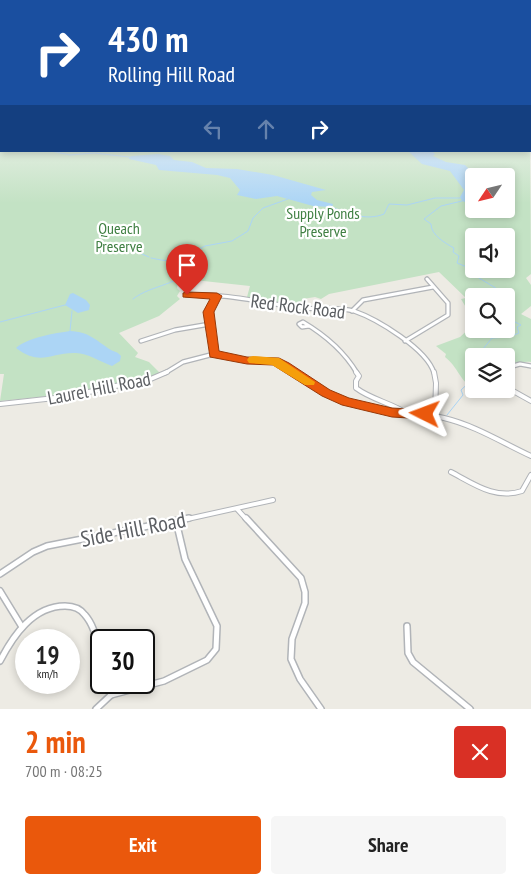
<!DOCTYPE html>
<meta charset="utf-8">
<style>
:root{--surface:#fff;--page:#f6f6f6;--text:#222;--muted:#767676;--accent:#ea580c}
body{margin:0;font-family:"PT Sans Narrow",sans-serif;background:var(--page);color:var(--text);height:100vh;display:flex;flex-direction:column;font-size:19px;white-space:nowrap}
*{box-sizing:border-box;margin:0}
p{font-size:16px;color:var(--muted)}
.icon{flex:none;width:28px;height:28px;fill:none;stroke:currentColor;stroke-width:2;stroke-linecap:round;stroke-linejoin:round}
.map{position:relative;height:709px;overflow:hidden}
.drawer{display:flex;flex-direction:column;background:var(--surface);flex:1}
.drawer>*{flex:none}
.top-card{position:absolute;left:0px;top:0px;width:531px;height:152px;box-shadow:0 2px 8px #0003;background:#1a4fa0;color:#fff;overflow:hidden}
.needle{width:32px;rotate:235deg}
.controls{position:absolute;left:465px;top:168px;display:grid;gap:10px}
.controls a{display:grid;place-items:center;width:50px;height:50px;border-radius:5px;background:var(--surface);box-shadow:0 2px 8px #0003;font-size:25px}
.speed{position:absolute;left:15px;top:629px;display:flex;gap:10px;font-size:25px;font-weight:700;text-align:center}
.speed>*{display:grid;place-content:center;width:65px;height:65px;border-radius:50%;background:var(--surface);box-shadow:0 2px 8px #0003;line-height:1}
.speed small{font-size:12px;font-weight:400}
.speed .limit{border:2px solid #111;border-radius:8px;background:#fff;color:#111}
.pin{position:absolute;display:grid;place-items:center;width:42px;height:42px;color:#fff;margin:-51px -21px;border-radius:50% 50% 50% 0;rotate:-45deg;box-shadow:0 0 5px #0007}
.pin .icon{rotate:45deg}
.me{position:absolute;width:55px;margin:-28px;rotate:273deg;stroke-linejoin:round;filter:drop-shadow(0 0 4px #0008)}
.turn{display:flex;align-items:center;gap:18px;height:105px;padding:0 25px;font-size:22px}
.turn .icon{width:65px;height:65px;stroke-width:2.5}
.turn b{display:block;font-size:35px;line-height:42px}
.lanes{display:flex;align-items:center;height:48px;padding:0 25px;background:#0003;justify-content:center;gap:25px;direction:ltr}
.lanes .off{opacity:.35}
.round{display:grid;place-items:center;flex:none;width:52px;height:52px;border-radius:5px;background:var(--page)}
.headline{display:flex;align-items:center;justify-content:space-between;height:85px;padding:0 25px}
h1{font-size:30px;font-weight:800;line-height:38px;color:var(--accent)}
.primary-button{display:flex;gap:10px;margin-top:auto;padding:10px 25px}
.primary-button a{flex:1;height:58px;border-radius:5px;background:var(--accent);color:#fff;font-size:20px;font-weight:800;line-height:58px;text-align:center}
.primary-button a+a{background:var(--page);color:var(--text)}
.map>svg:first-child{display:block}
.green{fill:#c3e2c4;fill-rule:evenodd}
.water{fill:#acd5f5}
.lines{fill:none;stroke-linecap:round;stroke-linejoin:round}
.stream{stroke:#acd5f5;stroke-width:1}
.minor-far2-casing{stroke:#b1b4b8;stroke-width:5.5}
.minor-far1-casing{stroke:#b1b4b8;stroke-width:6}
.minor-casing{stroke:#b1b4b8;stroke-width:8}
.minor-far2{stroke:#fff;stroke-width:3}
.minor-far1{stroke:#fff;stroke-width:4}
.minor{stroke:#fff;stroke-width:5}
.route{fill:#ea580c;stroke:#983908}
.slow{fill:#f59e0b}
.labels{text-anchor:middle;stroke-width:4.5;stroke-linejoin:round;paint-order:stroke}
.far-park-label{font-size:16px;fill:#3f7f42;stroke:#fff}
.street-label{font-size:19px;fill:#5c5f63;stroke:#fff}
.near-street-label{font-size:22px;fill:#5c5f63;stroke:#fff}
</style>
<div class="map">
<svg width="531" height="709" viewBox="0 0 531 709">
<rect width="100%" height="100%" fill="#edebe4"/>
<path class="green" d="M530,123L531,274L526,278L531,285V306L521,314L531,319V362C523,361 513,364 506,362V356H497L493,354L474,356V386L472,387C460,381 458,367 445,357L446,354L436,346L460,337L474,324V329H506V296H474V321L461,299L466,298L439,272L329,294L321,299L315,297L303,299L302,306L247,297L250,286L194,280L178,282L177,288L180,291L177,296L180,299L159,316L119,333L138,353L135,357L149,362L160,373L144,379L107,385L80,393L0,401L4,374H0V129L1,151H530ZM474,176H506V209H474ZM474,236H506V269H474Z"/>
<g class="water">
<polygon points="408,151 432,151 435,154 433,156 446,162 465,165 468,168 468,172 474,177 474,205 462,201 460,197 464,190 450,171 422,164"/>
<polygon points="158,154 170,156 174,160 192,162 206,168 237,169 273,175 326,190 312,192 311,195 317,200 333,204 332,207 313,206 277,196 256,199 237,195 240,190 230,178 217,175 159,170 156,165 129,159 129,157 132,156"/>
<polygon points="73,293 86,300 90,305 89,310 78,313 65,305 70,294"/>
<path d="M70,331C90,332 95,340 111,350C115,352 118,352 121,356L120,361L112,366C101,362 87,353 76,353C51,352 41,367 16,348C26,338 56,333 70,331Z"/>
</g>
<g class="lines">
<g class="stream">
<polyline points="51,151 70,155 94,153 129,157"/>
<path d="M462,201L441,206L424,219L431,224C431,235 445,243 454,248L453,252L459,256L457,263L467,267L469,272L504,293L505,296"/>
<path d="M334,208C350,214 367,221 384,214L389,204L407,205L435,198H460"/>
<polyline points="142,254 149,257"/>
<path d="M151,258C166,261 177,264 190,254"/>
<path d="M133,299C152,284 181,286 194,264L190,254L205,246L232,241L248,231L253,218L263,208L288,199"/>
<polyline points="506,299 509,303 506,304"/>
<polyline points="0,322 65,305"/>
<polyline points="70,331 72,311"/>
<polyline points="474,370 472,369 473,361 466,356 467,352 483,349 492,338 509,337 519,333 517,327 521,325 513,321 506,311"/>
<polyline points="447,415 463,395 461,390 474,378"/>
</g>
<defs>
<g id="minor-far2">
<path d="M187,295C226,293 263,303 301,308C318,310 337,306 354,311C377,319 427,349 434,373"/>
<polyline points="352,311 363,300 433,287"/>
<path d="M309,326L302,327L299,324L303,322C325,335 344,351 357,373"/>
<polyline points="141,341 175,330 210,324"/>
<polyline points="405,341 448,315 448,303 427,279"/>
<polyline points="214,354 209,312 217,296"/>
<polyline points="506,368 520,364 531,366"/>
<polyline points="165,373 183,362 214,354 247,360 275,361 295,373"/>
</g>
<g id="minor-far1">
<path d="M293,372C310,383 327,396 346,402C378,412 412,410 444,418C474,425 503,443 531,456"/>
<path d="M356,372L359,376L356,381V388C372,400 392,403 408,414"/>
<polyline points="434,372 436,383 435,415"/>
<polyline points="506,387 531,401"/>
<polyline points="0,404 73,396 109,387 146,381 167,372"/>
<path d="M451,472C474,484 495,500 522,491L531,475"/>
<polyline points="237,509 247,520"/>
<polyline points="183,520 273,500"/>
</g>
<g id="minor">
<polyline points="246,518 301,578 305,592 305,603 292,639 291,659 300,679 321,709"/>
<polyline points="0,574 33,552 47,546 189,518"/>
<polyline points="0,591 22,627"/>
<polyline points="407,626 408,653 413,662 470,709"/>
<path d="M0,661C13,636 33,606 65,606C72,606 80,608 85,615C94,625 97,641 101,654"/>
<polyline points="108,682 111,695"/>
<polyline points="96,709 111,695 164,681 207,660 216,649 217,626 185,559 176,521"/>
</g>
</defs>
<use href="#minor-far2" class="minor-far2-casing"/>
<use href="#minor-far1" class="minor-far1-casing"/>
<use href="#minor" class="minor-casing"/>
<use href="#minor-far2" class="minor-far2"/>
<use href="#minor-far1" class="minor-far1"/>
<use href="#minor" class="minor"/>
</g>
<linearGradient id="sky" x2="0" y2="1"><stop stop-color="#90c1ed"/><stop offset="0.51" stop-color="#f7f6f3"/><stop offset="1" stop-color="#f7f6f3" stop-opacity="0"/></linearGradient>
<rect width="531" height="203" fill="url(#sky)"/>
<polygon class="route" points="187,292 217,293 222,296 214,312 219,351 247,357 279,358 289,363 330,390 349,398 392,408 425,410 429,411 431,414 429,418 425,419 392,417 342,405 322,396 273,365 247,364 210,357 203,312 210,299 183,297 183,293"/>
<polygon class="slow" points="253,356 279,358 315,382 314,385 305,385 272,365 249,363 247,360 249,357"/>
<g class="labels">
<g class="far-park-label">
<text x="323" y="219">Supply Ponds<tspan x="323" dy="18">Preserve</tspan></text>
<text x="119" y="234">Queach<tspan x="119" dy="18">Preserve</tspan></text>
</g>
<g class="street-label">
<text transform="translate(298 306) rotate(7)" y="7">Red Rock Road</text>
<text transform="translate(99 388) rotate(-11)" y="7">Laurel Hill Road</text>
</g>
<g class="near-street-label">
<text transform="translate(133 529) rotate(-11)" y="8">Side Hill Road</text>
</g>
</g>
</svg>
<div class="controls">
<a><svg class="needle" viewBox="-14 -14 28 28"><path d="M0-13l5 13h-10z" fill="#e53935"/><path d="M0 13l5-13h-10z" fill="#767676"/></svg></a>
<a><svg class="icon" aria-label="sound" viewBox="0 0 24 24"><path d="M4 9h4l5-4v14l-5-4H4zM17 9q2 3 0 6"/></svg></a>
<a><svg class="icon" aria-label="search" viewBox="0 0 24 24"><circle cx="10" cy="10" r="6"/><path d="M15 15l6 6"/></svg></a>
<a><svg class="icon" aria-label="layers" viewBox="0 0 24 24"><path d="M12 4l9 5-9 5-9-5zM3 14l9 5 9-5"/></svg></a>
</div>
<div class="speed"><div>19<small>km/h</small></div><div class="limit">30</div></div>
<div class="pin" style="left:187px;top:295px;background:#d93025"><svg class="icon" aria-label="arrive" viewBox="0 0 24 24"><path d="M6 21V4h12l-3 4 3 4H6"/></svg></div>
<svg class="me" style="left:425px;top:414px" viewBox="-20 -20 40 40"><path d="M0-17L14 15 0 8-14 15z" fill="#ea580c" stroke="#fff" stroke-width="4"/></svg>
<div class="top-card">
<div class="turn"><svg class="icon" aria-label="right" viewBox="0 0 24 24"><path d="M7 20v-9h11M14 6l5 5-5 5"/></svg><div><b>430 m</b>Rolling Hill Road</div></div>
<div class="lanes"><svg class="icon off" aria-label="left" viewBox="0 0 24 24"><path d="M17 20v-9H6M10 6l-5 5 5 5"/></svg><svg class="icon off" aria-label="ahead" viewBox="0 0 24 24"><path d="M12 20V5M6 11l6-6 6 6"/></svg><svg class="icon" aria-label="right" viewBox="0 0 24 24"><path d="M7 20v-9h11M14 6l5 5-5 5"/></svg></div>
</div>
</div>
<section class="drawer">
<div class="headline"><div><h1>2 min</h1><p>700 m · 08:25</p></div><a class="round" style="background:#d93025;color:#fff"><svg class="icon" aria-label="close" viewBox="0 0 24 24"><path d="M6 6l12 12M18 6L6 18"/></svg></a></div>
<div class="primary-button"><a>Exit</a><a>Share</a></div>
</section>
